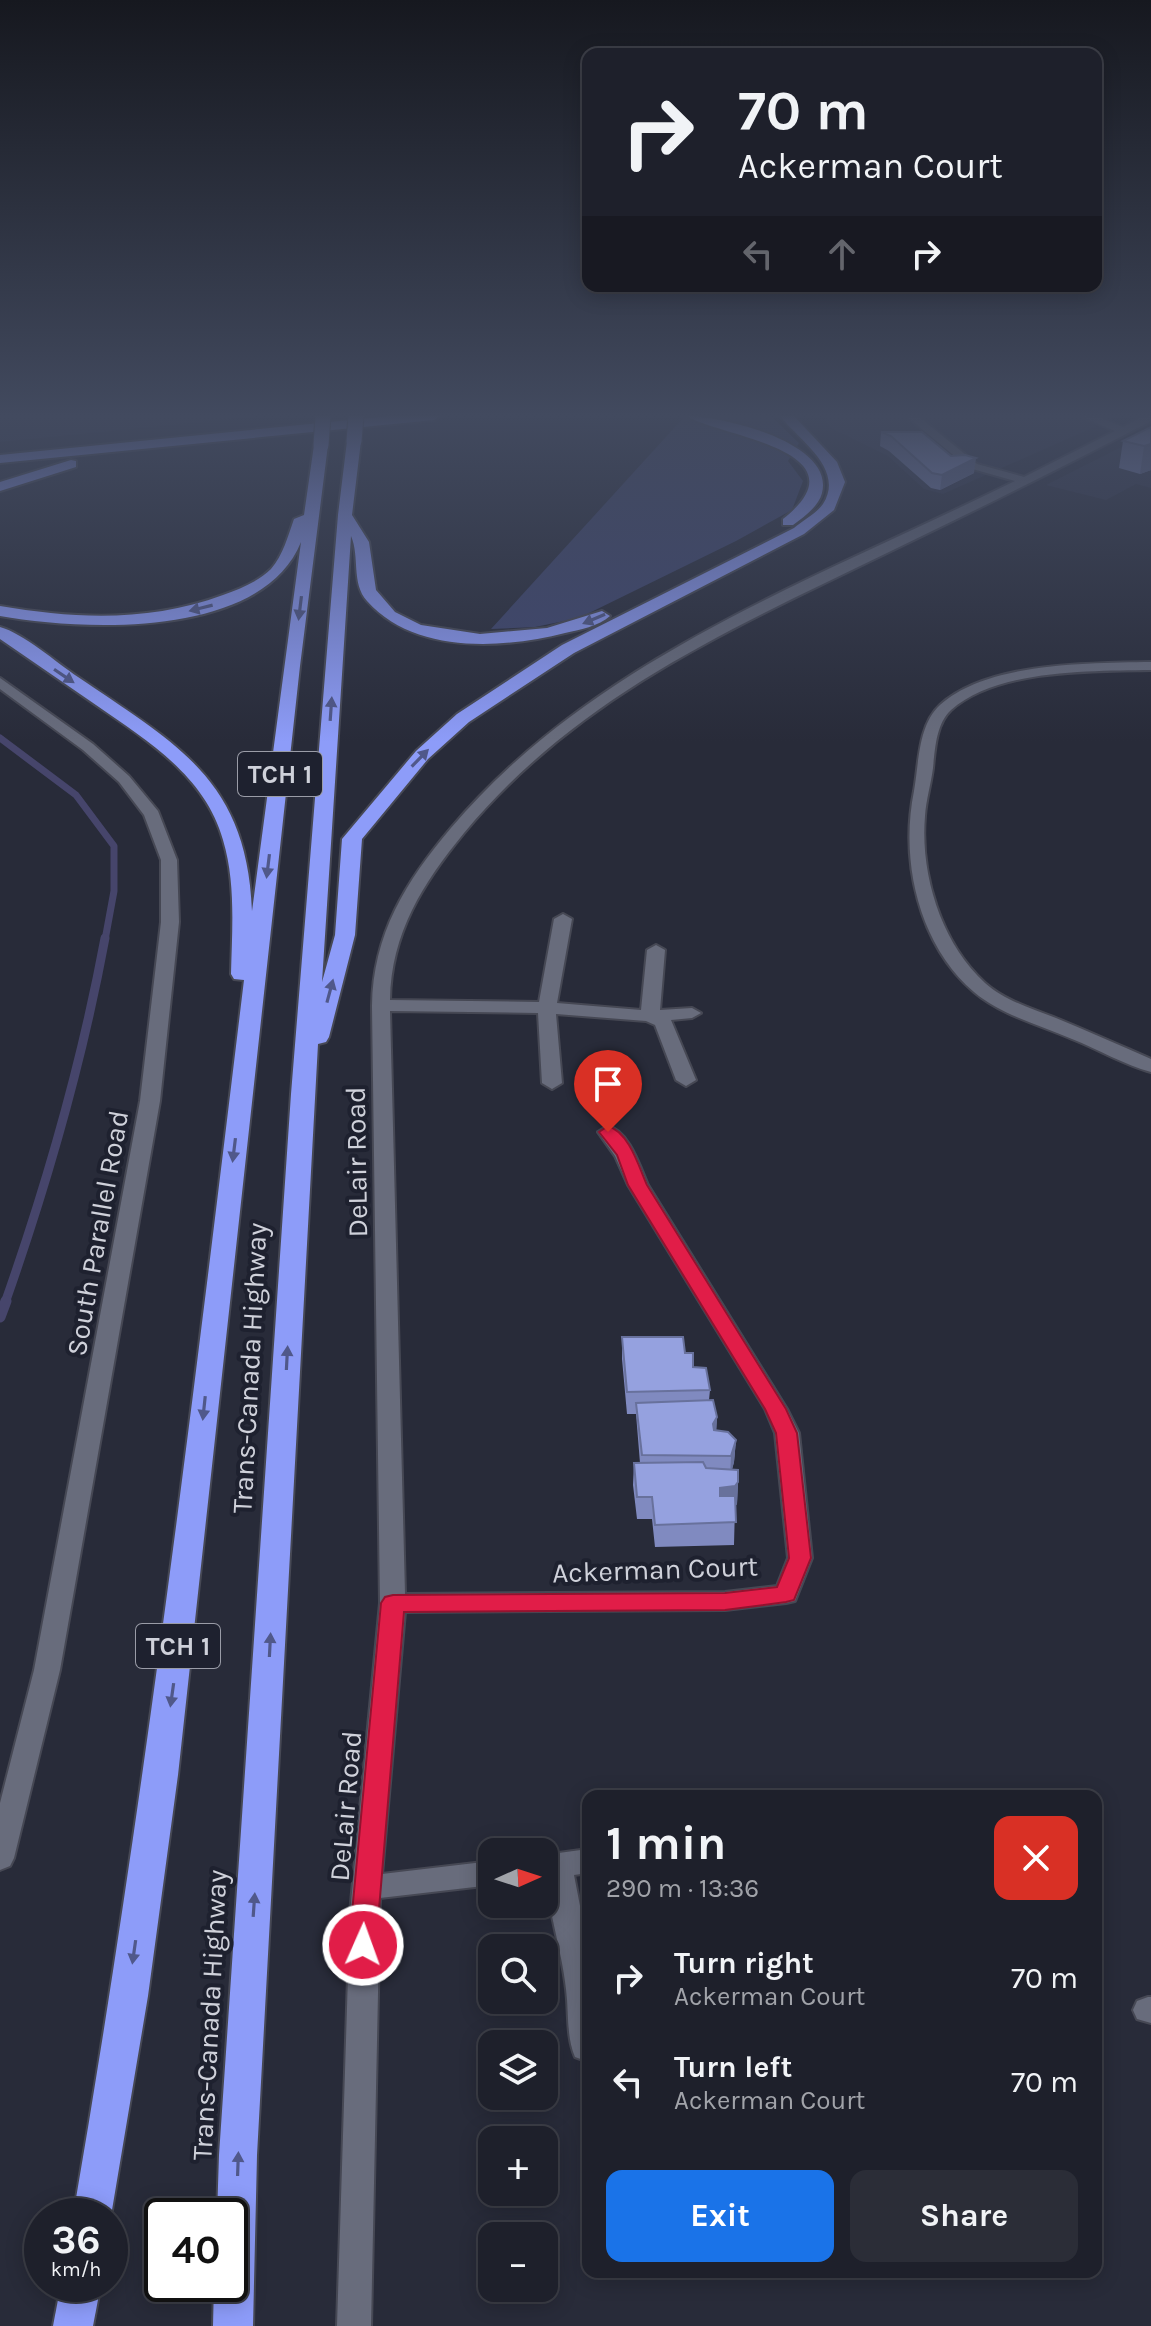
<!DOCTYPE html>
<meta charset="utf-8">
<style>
:root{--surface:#1e202b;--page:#2b2d37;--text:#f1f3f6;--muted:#a1a3a9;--line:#3c3e47;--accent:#1a73e8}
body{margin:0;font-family:Karla,sans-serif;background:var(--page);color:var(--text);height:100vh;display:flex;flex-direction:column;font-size:30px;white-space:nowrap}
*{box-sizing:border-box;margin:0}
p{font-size:26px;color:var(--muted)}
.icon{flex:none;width:44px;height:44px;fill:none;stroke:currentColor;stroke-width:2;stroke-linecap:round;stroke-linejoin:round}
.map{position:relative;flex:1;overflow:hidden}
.drawer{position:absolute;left:582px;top:1790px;width:520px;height:488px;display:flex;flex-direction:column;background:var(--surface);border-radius:16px;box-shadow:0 4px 20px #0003,0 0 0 2px var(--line)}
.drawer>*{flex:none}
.top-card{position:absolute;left:582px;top:48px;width:520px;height:244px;border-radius:16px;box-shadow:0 4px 20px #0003,0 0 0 2px var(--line);background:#1e202b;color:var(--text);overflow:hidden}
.needle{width:52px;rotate:87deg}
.tools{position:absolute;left:478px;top:1838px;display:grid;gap:16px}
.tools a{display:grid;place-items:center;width:80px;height:80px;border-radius:16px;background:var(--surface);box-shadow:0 4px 20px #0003,0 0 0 2px var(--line);font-size:40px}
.speed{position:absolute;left:24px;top:2198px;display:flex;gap:16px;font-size:40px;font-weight:700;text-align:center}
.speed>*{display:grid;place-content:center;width:104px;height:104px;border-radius:50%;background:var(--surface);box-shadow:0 4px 20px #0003,0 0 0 2px var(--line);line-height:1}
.speed small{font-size:20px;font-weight:400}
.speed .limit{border:4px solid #111;border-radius:12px;background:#fff;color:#111}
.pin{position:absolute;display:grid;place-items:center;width:68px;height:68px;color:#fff;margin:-82px -34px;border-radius:50% 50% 50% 0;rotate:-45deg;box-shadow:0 0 8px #0007}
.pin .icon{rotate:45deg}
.me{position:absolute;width:88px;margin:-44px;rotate:2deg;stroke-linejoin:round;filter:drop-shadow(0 0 6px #0008)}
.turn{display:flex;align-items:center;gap:28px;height:168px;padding:0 24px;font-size:36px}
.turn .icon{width:104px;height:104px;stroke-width:2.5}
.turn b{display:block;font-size:56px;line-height:68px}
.lanes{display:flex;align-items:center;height:76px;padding:0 24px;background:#0003;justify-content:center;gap:40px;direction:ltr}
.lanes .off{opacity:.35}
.round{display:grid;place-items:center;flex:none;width:84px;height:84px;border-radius:16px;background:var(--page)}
.summary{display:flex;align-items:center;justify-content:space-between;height:136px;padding:0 24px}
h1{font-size:48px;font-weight:700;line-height:60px}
.action{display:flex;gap:16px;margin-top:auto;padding:16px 24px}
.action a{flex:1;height:92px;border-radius:16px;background:var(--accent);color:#fff;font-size:32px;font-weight:700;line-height:92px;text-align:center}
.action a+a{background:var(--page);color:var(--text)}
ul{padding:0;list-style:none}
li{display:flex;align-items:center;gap:24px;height:104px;padding:0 24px}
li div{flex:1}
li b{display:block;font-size:30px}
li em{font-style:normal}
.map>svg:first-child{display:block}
.built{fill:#303448}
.green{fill:#3e456e}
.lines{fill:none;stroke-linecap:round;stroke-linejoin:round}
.stream-far2{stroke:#46456b;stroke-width:7}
.stream-far1{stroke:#46456b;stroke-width:9}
.stream{stroke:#46456b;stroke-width:11}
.minor-casing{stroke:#464854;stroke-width:4}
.highway-casing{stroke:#464854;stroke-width:4}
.minor{fill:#686c7c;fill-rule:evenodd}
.highway{fill:#8d9cf9;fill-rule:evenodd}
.highway-bridge-casing{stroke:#464854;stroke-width:17;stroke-linecap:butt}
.highway-bridge{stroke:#8d9cf9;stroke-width:15}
.wall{fill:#808ac0}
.shaded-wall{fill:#68719c}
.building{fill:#95a1df;stroke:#68719c;stroke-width:2}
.oneway{fill:#50588a}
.route{fill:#e11d48;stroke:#92132f;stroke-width:2}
.labels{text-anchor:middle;stroke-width:8;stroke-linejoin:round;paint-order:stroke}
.shield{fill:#1e212f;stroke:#9a9ca7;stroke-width:2}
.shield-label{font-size:26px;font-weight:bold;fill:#cfd1da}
.street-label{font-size:28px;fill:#cfd1da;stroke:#1e212f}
</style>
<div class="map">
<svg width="1151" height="2326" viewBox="0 0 1151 2326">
<rect width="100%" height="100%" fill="#282b39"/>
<g class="built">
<polygon points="0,416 260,416 0,442"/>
<polygon points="823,416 1119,416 943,494 924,489 888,456 831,428"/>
<polygon points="1151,432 1151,488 1136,484 1106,500 1046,485"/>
</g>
<polygon class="green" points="685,416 771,416 799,443 788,461 803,481 792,510 736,541 579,618 535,627 491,629"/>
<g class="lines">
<polyline class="stream-far2" points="0,738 76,795 114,846 114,891 105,940"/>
<path class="stream-far1" d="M5,1303C47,1184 82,1062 105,938"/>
<polyline class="stream" points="0,1317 6,1301"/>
<defs>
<g id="minor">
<path d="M906,416H918L977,464L1024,477L1115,431L1080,416H1096L1123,427L1144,416H1151V421C1065,466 978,509 891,551C733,628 578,695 464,833C423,883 391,933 390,1000L539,1002L554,919L563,914L572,919L557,1003L641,1010L647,950L656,945L665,950L660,1010L692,1008L701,1013L692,1018L671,1020L696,1080L686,1086L676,1080L655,1025L646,1021L556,1014L562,1083L552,1089L542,1083L538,1013L390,1011L405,1594L725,1592L777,1586L788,1558L775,1433L765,1409L628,1185L615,1156L598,1132L608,1126C629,1131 640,1167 648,1185L787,1409L799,1433L812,1558L795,1601L786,1603L725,1610L405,1612L382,1874L492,1861V1885L380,1898L371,2326H337L350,1913L380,1603L372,1006C373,934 406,881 451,828C595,657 819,578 1015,481L969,468Z"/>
<path d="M1151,662V670C1092,671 997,669 951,710C936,724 935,749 933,768C931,784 926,800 925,816C920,874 941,943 985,983C1004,1000 1032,1009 1056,1018C1088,1031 1119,1045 1151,1059V1072C1124,1065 1098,1049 1072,1039C1040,1025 1001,1015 974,992C918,944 900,860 914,791C919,763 918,725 940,705C987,662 1090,663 1151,662Z"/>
<polygon points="0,678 93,744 129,776 158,811 177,860 179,922 160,1101 60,1670 14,1858 10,1866 0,1870 0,1803 34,1670 140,1101 161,922 161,860 144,815 119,782 83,750 0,689"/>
<path d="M588,1849V1873L574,1875L588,1947L586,2061L575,2057C566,2036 569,2011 566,1989C561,1944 544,1898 544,1855Z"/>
<polygon points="1148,1997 1151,1997 1151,2023 1137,2019 1133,2010 1137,2001"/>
</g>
<g id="highway">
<polygon points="390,416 440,416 434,420 0,463 0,455"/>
<path d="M687,416C720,416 835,442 822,493C819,506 804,517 793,525H783V519C870,450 716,436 687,416Z"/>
<path d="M780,416H794L837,462L845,482L834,510L804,534L574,653L469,722L428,759L362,839L355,935L329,1037L326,1042L318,1044L257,2155L253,2326H213L214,2284H230V2216H217L219,2155L291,1094L338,515L347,441L354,437L361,441L352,515L369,542L376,590L395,612L421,625L480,634L547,628L602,611L610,616C599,626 579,630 565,633C502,649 414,654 367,601C351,583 360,557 351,536L322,982L335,935L342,839L416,751L457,714L562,645L794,528C802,521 817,513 823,504C845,469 800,441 780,416Z"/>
<path d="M321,441L328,445L300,666L178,1775L148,1996L110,2222V2216H73C144,1806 194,1393 244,980L234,979L231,974C232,930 236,883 223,840C205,776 148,741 96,705C64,683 32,661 0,639V627C23,633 57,663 78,677C176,744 247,779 252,911L301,542C262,639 84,631 0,616V606C76,619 150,622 223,595C239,589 258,582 271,569C283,555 288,536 294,519L304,515L314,445Z"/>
<polygon points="71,460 76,461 76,467 0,491 0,482"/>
<polygon points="61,2284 101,2284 93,2326 53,2326"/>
</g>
</defs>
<use href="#minor" class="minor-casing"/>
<use href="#highway" class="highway-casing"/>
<use href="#minor" class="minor"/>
<use href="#highway" class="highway"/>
<defs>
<g id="highway-bridge">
<polyline points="354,441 356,416"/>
<polyline points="321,445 323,416"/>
</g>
</defs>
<use href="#highway-bridge" class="highway-bridge-casing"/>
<use href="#highway-bridge" class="highway-bridge"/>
</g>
<g class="wall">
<polygon points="1151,427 1151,470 1140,474 1119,468 1123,441"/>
<polygon points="881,432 951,456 974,473 940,490 931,488 889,451 880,446"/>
<polygon points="622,1337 685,1353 710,1390 709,1400 717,1417 716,1430 736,1440 734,1462 732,1469 738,1482 737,1504 735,1506 734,1545 655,1547 652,1519 637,1519 633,1485 634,1463 640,1463 636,1414 627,1414 622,1359"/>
</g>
<g class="shaded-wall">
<polygon points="1151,444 1151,470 1140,474 1144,446"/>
<polygon points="976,458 974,473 940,490 942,475"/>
<polygon points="717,1417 716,1439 713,1424"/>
<polygon points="736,1440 734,1462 730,1478 731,1456"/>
<polygon points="738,1482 737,1504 734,1508 719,1510 720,1488"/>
</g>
<g class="building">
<polygon points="1151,427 1151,444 1144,446 1123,441"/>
<polygon points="881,432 922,432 951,456 965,455 976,458 942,475 932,473 891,436"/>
<polygon points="622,1337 683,1337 685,1353 693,1353 693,1367 706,1368 710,1390 627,1392"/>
<polygon points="713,1400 717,1417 713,1424 714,1430 728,1432 736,1440 731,1456 642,1455 636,1403"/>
<polygon points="703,1462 706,1468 738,1470 738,1482 735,1486 720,1488 720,1496 735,1496 736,1522 655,1525 652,1497 637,1497 634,1463"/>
</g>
<defs><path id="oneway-solid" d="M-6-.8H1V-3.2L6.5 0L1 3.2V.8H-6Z" transform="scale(2)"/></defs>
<g class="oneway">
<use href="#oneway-solid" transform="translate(201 608) rotate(166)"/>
<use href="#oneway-solid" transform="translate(300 608) rotate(97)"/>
<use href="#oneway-solid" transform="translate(594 619) rotate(157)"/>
<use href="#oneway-solid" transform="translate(64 676) rotate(34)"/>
<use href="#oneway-solid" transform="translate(331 709) rotate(-86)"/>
<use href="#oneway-solid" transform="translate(420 758) rotate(-46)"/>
<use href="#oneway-solid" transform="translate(268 866) rotate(97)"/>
<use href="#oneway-solid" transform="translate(330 991) rotate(-75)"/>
<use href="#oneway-solid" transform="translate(234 1150) rotate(97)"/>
<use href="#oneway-solid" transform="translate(287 1358) rotate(-87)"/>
<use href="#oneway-solid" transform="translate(204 1408) rotate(96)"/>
<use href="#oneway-solid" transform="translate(270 1645) rotate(-87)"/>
<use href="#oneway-solid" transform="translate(172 1695) rotate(98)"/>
<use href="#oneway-solid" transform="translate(254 1905) rotate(-86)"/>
<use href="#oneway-solid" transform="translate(134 1952) rotate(98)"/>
<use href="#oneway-solid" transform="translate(238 2164) rotate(-88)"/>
</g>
<linearGradient id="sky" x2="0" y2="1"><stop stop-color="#16181f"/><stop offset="0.56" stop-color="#424a5f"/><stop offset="1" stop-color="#424a5f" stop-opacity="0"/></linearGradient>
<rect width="1151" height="742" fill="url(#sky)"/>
<path class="route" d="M608,1126C629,1132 639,1167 647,1185L786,1409L797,1433L811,1558L794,1600L786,1602L725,1610L404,1612L376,1945L372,1953L363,1956L353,1953L349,1945L381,1603L385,1597L393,1595L725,1593L777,1587L789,1558L776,1433L765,1409L628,1185L617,1155L599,1132Z"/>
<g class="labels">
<g class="shield">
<rect x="238" y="752" width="84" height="44" rx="6"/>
<rect x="136" y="1624" width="84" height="44" rx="6"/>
</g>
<g class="shield-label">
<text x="280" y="783">TCH 1</text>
<text x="178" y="1655">TCH 1</text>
</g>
<g class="street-label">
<text transform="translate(356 1162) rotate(-91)" y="10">DeLair Road</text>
<text transform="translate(97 1233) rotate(-80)" y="10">South Parallel Road</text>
<text transform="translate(249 1368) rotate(-87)" y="10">Trans-Canada Highway</text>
<text transform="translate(655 1569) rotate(-2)" y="10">Ackerman Court</text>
<text transform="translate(345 1806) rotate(-85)" y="10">DeLair Road</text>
<text transform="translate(209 2015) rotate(-87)" y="10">Trans-Canada Highway</text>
</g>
</g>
</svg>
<div class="tools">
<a><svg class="needle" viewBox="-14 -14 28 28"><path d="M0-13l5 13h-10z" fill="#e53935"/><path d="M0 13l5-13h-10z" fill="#a1a3a9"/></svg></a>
<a><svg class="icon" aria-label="search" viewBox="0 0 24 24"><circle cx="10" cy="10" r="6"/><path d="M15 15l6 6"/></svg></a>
<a><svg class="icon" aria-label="layers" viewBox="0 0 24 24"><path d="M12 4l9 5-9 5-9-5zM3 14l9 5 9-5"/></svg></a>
<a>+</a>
<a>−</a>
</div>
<div class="speed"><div>36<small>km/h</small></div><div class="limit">40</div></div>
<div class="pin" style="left:608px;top:1132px;background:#d93025"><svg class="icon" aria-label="arrive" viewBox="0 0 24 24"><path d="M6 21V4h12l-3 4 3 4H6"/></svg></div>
<svg class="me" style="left:363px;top:1945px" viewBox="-20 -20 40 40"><circle r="17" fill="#e11d48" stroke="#fff" stroke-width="3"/><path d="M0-11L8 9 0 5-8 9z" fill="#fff"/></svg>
<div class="top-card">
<div class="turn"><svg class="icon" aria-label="right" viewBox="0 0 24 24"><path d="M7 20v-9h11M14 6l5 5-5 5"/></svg><div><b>70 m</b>Ackerman Court</div></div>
<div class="lanes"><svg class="icon off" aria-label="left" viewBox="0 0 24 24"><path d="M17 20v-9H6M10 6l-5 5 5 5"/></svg><svg class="icon off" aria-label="ahead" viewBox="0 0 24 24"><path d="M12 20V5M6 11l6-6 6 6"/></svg><svg class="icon" aria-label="right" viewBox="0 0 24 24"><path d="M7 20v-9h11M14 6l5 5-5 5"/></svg></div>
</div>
<section class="drawer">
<div class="summary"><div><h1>1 min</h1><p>290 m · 13:36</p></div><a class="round" style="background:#d93025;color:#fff"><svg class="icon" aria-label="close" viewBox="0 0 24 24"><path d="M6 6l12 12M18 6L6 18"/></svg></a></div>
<ul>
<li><svg class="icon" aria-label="right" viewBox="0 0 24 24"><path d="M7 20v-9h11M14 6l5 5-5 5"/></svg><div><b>Turn right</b><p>Ackerman Court</p></div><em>70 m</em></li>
<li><svg class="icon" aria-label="left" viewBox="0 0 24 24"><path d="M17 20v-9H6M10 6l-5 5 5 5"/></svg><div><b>Turn left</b><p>Ackerman Court</p></div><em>70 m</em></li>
</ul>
<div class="action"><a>Exit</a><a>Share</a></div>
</section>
</div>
